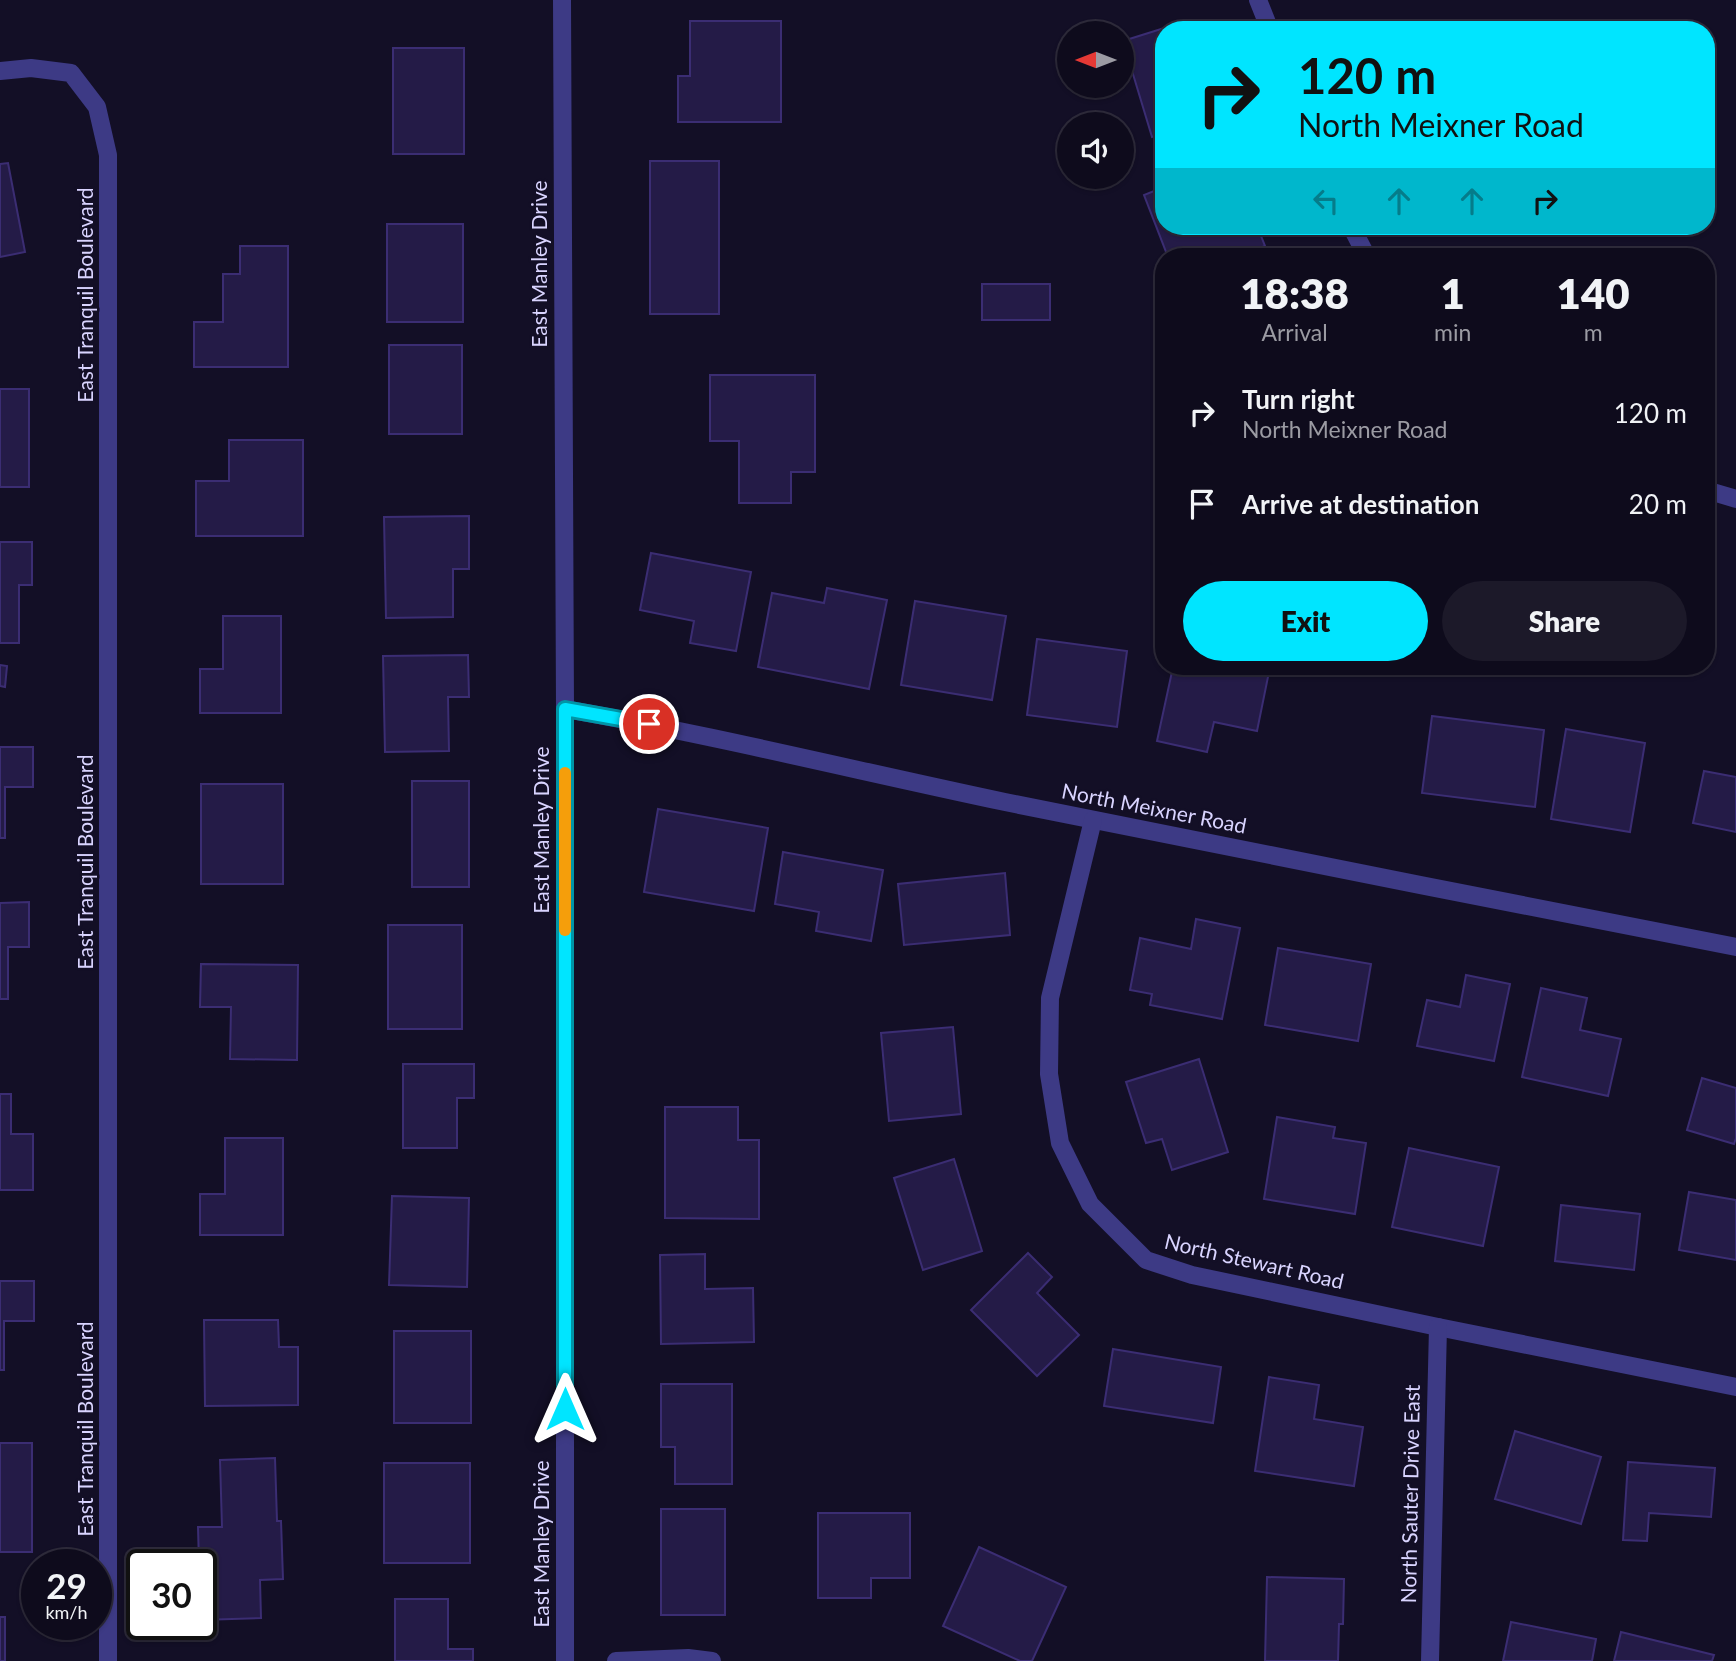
<!DOCTYPE html>
<style>
:root{--surface:#0e0b1c;--page:#1c1929;--text:#f1f3f6;--muted:#9b9ba3;--line:#2e2b3b;--accent:#00e5ff}
body{margin:0;font-family:Lato,sans-serif;background:var(--page);color:var(--text);height:100vh;display:flex;flex-direction:column;font-size:26px;white-space:nowrap}
*{box-sizing:border-box;margin:0}
p{font-size:23px;color:var(--muted)}
.icon{flex:none;width:38px;height:38px;fill:none;stroke:currentColor;stroke-width:2;stroke-linecap:round;stroke-linejoin:round}
.map{position:relative;flex:1;overflow:hidden}
.side{position:absolute;left:1155px;top:248px;width:560px;height:427px;display:flex;flex-direction:column;background:var(--surface);border-radius:28px;box-shadow:0 2px 5px #0004,0 0 0 2px var(--line)}
.side>*{flex:none}
.hud{position:absolute;left:1155px;top:21px;width:560px;height:214px;border-radius:28px;box-shadow:0 2px 5px #0004,0 0 0 2px var(--line);background:#00e5ff;color:#111;overflow:hidden}
.needle{width:46px;rotate:270deg}
.buttons{position:absolute;left:1057px;top:21px;display:grid;gap:14px}
.buttons a{display:grid;place-items:center;width:77px;height:77px;border-radius:50%;background:var(--surface);box-shadow:0 2px 5px #0004,0 0 0 2px var(--line);font-size:35px}
.speed{position:absolute;left:21px;top:1549px;display:flex;gap:14px;font-size:35px;font-weight:700;text-align:center}
.speed>*{display:grid;place-content:center;width:91px;height:91px;border-radius:50%;background:var(--surface);box-shadow:0 2px 5px #0004,0 0 0 2px var(--line);line-height:1}
.speed small{font-size:18px;font-weight:400}
.speed .limit{border:4px solid #111;border-radius:10px;background:#fff;color:#111}
.pin{position:absolute;display:grid;place-items:center;width:60px;height:60px;color:#fff;margin:-30px;border:4px solid #fff;border-radius:50%;box-shadow:0 2px 7px #0007}
.me{position:absolute;width:77px;margin:-38px;rotate:0deg;stroke-linejoin:round;filter:drop-shadow(0 0 5px #0008)}
.turn{display:flex;align-items:center;gap:24px;height:147px;padding:0 28px;font-size:32px}
.turn .icon{width:91px;height:91px;stroke-width:2.5}
.turn b{display:block;font-size:49px;line-height:60px}
.lanes{display:flex;align-items:center;height:66px;padding:0 28px;background:#0003;justify-content:center;gap:35px;direction:ltr}
.lanes .off{opacity:.35}
.eta{display:flex;justify-content:space-evenly;align-items:center;height:119px;text-align:center}
.eta b{font-size:42px;font-weight:800;line-height:49px}
.action{display:flex;gap:14px;margin-top:auto;padding:14px 28px}
.action a{flex:1;height:80px;border-radius:42px;background:var(--accent);color:#111;font-size:28px;font-weight:800;line-height:80px;text-align:center}
.action a+a{background:var(--page);color:var(--text)}
ul{padding:0;list-style:none}
li{display:flex;align-items:center;gap:21px;height:91px;padding:0 28px}
li div{flex:1}
li b{display:block;font-size:26px}
li em{font-style:normal}
.map>svg:first-child{display:block}
.building{fill:#241b47;stroke:#3b2d73;stroke-width:2}
.lines{fill:none;stroke-linecap:round;stroke-linejoin:round}
.minor{stroke:#3d3a85;stroke-width:18}
.route-casing{stroke:#0095a6;stroke-width:18}
.route{stroke:#00e5ff;stroke-width:12}
.slow{stroke:#f59e0b;stroke-width:12}
.labels{text-anchor:middle;stroke-width:5;stroke-linejoin:round;paint-order:stroke}
.street-label{font-size:21px;fill:#d9d4ff;stroke:#130f26}
</style>
<div class="map">
<svg width="1736" height="1661" viewBox="0 0 1736 1661">
<rect width="100%" height="100%" fill="#130f26"/>
<g class="building">
<polygon points="690,21 781,21 781,122 678,122 678,76 690,76"/>
<polygon points="1177,24 1179,30 1164,30 1164,133 1152,137 1123,41"/>
<rect x="393" y="48" width="71" height="106"/>
<rect x="650" y="161" width="69" height="153"/>
<polygon points="8,163 25,252 0,257 0,164"/>
<polygon points="1164,187 1164,226 1257,226 1265,246 1236,257 1168,257 1144,195"/>
<rect x="387" y="224" width="76" height="98"/>
<polygon points="240,246 288,246 288,367 194,367 194,322 223,322 223,274 240,274"/>
<rect x="982" y="284" width="68" height="36"/>
<rect x="389" y="345" width="73" height="89"/>
<polygon points="710,375 815,375 815,472 791,472 791,503 739,503 739,441 710,441"/>
<rect x="0" y="389" width="29" height="98"/>
<polygon points="229,440 303,440 303,536 196,536 196,481 229,481"/>
<polygon points="469,516 469,569 453,569 453,617 386,618 384,517"/>
<polygon points="0,542 32,542 32,585 19,585 19,643 0,643"/>
<polygon points="651,553 751,572 736,651 690,643 694,621 640,610"/>
<polygon points="827,588 887,600 869,689 758,667 772,593 824,603"/>
<polygon points="915,601 1006,616 992,700 901,685"/>
<polygon points="223,616 281,616 281,713 200,713 200,669 223,669"/>
<polygon points="1037,639 1127,651 1117,727 1027,715"/>
<polygon points="468,655 469,697 448,697 449,751 385,752 383,656"/>
<polygon points="0,665 7,666 5,687 0,686"/>
<polygon points="1173,667 1270,667 1257,731 1214,722 1207,752 1157,741"/>
<polygon points="1432,716 1544,730 1535,807 1422,793"/>
<polygon points="1566,729 1645,743 1630,832 1551,819"/>
<polygon points="0,747 33,747 33,787 5,787 5,838 0,838"/>
<polygon points="1704,771 1736,777 1736,832 1693,823"/>
<rect x="412" y="781" width="57" height="106"/>
<rect x="201" y="784" width="82" height="100"/>
<polygon points="658,809 768,828 754,911 644,892"/>
<polygon points="783,852 883,870 871,941 816,931 819,912 775,904"/>
<polygon points="1005,873 1010,935 904,945 898,884"/>
<polygon points="29,902 29,947 8,947 8,999 0,999 0,903"/>
<polygon points="1196,919 1240,928 1222,1019 1150,1005 1152,994 1130,990 1140,938 1191,949"/>
<rect x="388" y="925" width="74" height="104"/>
<polygon points="1278,948 1371,964 1358,1041 1265,1025"/>
<polygon points="201,964 298,965 297,1060 230,1059 231,1007 200,1007"/>
<polygon points="1466,975 1510,984 1494,1061 1417,1046 1427,1000 1460,1007"/>
<polygon points="1541,988 1587,998 1580,1030 1621,1039 1608,1096 1522,1077"/>
<polygon points="953,1027 961,1114 889,1121 881,1033"/>
<polygon points="1199,1059 1228,1152 1172,1170 1162,1139 1146,1143 1126,1082"/>
<polygon points="403,1064 474,1064 474,1098 457,1098 457,1148 403,1148"/>
<polygon points="1702,1078 1736,1088 1736,1138 1734,1144 1687,1130"/>
<polygon points="0,1094 11,1094 11,1134 33,1134 33,1190 0,1190"/>
<polygon points="665,1107 738,1107 738,1140 759,1140 759,1219 665,1218"/>
<polygon points="1277,1117 1335,1127 1333,1138 1366,1143 1355,1214 1264,1199"/>
<polygon points="225,1138 283,1138 283,1235 200,1235 200,1194 225,1194"/>
<polygon points="1409,1148 1499,1167 1483,1246 1392,1227"/>
<polygon points="954,1159 982,1251 923,1270 894,1178"/>
<polygon points="1689,1192 1736,1200 1736,1260 1679,1250"/>
<polygon points="392,1196 469,1198 467,1287 389,1285"/>
<polygon points="1561,1205 1640,1214 1634,1270 1555,1261"/>
<polygon points="1028,1253 1052,1277 1037,1293 1079,1335 1037,1376 971,1310"/>
<polygon points="705,1254 705,1289 753,1288 754,1342 661,1344 660,1255"/>
<polygon points="0,1281 34,1281 34,1321 4,1321 4,1370 0,1370"/>
<polygon points="204,1320 278,1320 279,1347 298,1347 298,1405 205,1406"/>
<rect x="394" y="1331" width="77" height="92"/>
<polygon points="1113,1349 1221,1367 1213,1423 1104,1406"/>
<polygon points="1269,1377 1319,1385 1314,1419 1363,1427 1354,1486 1255,1471"/>
<polygon points="661,1384 732,1384 732,1484 675,1484 675,1447 661,1447"/>
<polygon points="1515,1431 1601,1457 1581,1524 1495,1499"/>
<rect x="0" y="1443" width="32" height="109"/>
<polygon points="275,1458 277,1521 281,1521 283,1579 260,1580 261,1618 201,1620 201,1564 199,1564 198,1527 222,1527 220,1460"/>
<polygon points="1628,1462 1715,1468 1711,1517 1649,1513 1647,1541 1623,1540"/>
<rect x="384" y="1463" width="86" height="100"/>
<rect x="661" y="1509" width="64" height="106"/>
<polygon points="818,1513 910,1513 910,1578 871,1578 871,1598 818,1598"/>
<polygon points="979,1547 1066,1587 1032,1661 1020,1661 943,1626"/>
<polygon points="1267,1577 1344,1579 1343,1624 1339,1624 1338,1661 1265,1661"/>
<polygon points="395,1599 448,1599 448,1649 473,1649 473,1661 395,1661"/>
<rect x="0" y="1617" width="5" height="44"/>
<polygon points="1511,1622 1596,1639 1592,1661 1503,1661"/>
<polygon points="1621,1632 1714,1655 1712,1661 1614,1661"/>
</g>
<g class="lines">
<g class="minor">
<polyline points="562,0 565,709 565,1661"/>
<polyline points="1258,0 1270,30"/>
<polyline points="0,71 31,68 71,73 97,107 108,155 108,1661"/>
<polyline points="1351,226 1367,257"/>
<polyline points="1706,490 1736,499"/>
<path d="M565,709C712,735 858,771 1005,802C1249,852 1492,899 1736,947"/>
<polyline points="1093,820 1050,998 1049,1074 1060,1143 1090,1204 1146,1260 1192,1275 1438,1327 1736,1387"/>
<polyline points="616,1661 688,1658 712,1661"/>
<polyline points="1430,1661 1438,1327"/>
</g>
</g>
<g class="lines">
<defs>
<polyline id="route" points="565,1409 565,709 649,724"/>
</defs>
<use href="#route" class="route-casing"/>
<use href="#route" class="route"/>
<polyline class="slow" points="565,773 565,930"/>
</g>
<g class="labels">
<g class="street-label">
<text transform="translate(540 264) rotate(-90)" y="7">East Manley Drive</text>
<text transform="translate(86 295) rotate(-90)" y="7">East Tranquil Boulevard</text>
<text transform="translate(1154 809) rotate(11)" y="7">North Meixner Road</text>
<text transform="translate(542 830) rotate(-90)" y="7">East Manley Drive</text>
<text transform="translate(86 862) rotate(-90)" y="7">East Tranquil Boulevard</text>
<text transform="translate(1254 1262) rotate(13)" y="7">North Stewart Road</text>
<text transform="translate(86 1429) rotate(-90)" y="7">East Tranquil Boulevard</text>
<text transform="translate(1411 1494) rotate(-89)" y="7">North Sauter Drive East</text>
<text transform="translate(542 1544) rotate(-90)" y="7">East Manley Drive</text>
</g>
</g>
</svg>
<div class="buttons">
<a><svg class="needle" viewBox="-14 -14 28 28"><path d="M0-13l5 13h-10z" fill="#e53935"/><path d="M0 13l5-13h-10z" fill="#9b9ba3"/></svg></a>
<a><svg class="icon" aria-label="sound" viewBox="0 0 24 24"><path d="M4 9h4l5-4v14l-5-4H4zM17 9q2 3 0 6"/></svg></a>
</div>
<div class="speed"><div>29<small>km/h</small></div><div class="limit">30</div></div>
<div class="pin" style="left:649px;top:724px;background:#d93025"><svg class="icon" aria-label="arrive" viewBox="0 0 24 24"><path d="M6 21V4h12l-3 4 3 4H6"/></svg></div>
<svg class="me" style="left:565px;top:1409px" viewBox="-20 -20 40 40"><path d="M0-17L14 15 0 8-14 15z" fill="#00e5ff" stroke="#fff" stroke-width="4"/></svg>
<div class="hud">
<div class="turn"><svg class="icon" aria-label="right" viewBox="0 0 24 24"><path d="M7 20v-9h11M14 6l5 5-5 5"/></svg><div><b>120 m</b>North Meixner Road</div></div>
<div class="lanes"><svg class="icon off" aria-label="left" viewBox="0 0 24 24"><path d="M17 20v-9H6M10 6l-5 5 5 5"/></svg><svg class="icon off" aria-label="ahead" viewBox="0 0 24 24"><path d="M12 20V5M6 11l6-6 6 6"/></svg><svg class="icon off" aria-label="ahead" viewBox="0 0 24 24"><path d="M12 20V5M6 11l6-6 6 6"/></svg><svg class="icon" aria-label="right" viewBox="0 0 24 24"><path d="M7 20v-9h11M14 6l5 5-5 5"/></svg></div>
</div>
<section class="side">
<div class="eta">
<div><b>18:38</b><p>Arrival</p></div>
<div><b>1</b><p>min</p></div>
<div><b>140</b><p>m</p></div>
</div>
<ul>
<li><svg class="icon" aria-label="right" viewBox="0 0 24 24"><path d="M7 20v-9h11M14 6l5 5-5 5"/></svg><div><b>Turn right</b><p>North Meixner Road</p></div><em>120 m</em></li>
<li><svg class="icon" aria-label="arrive" viewBox="0 0 24 24"><path d="M6 21V4h12l-3 4 3 4H6"/></svg><div><b>Arrive at destination</b></div><em>20 m</em></li>
</ul>
<div class="action"><a>Exit</a><a>Share</a></div>
</section>
</div>
